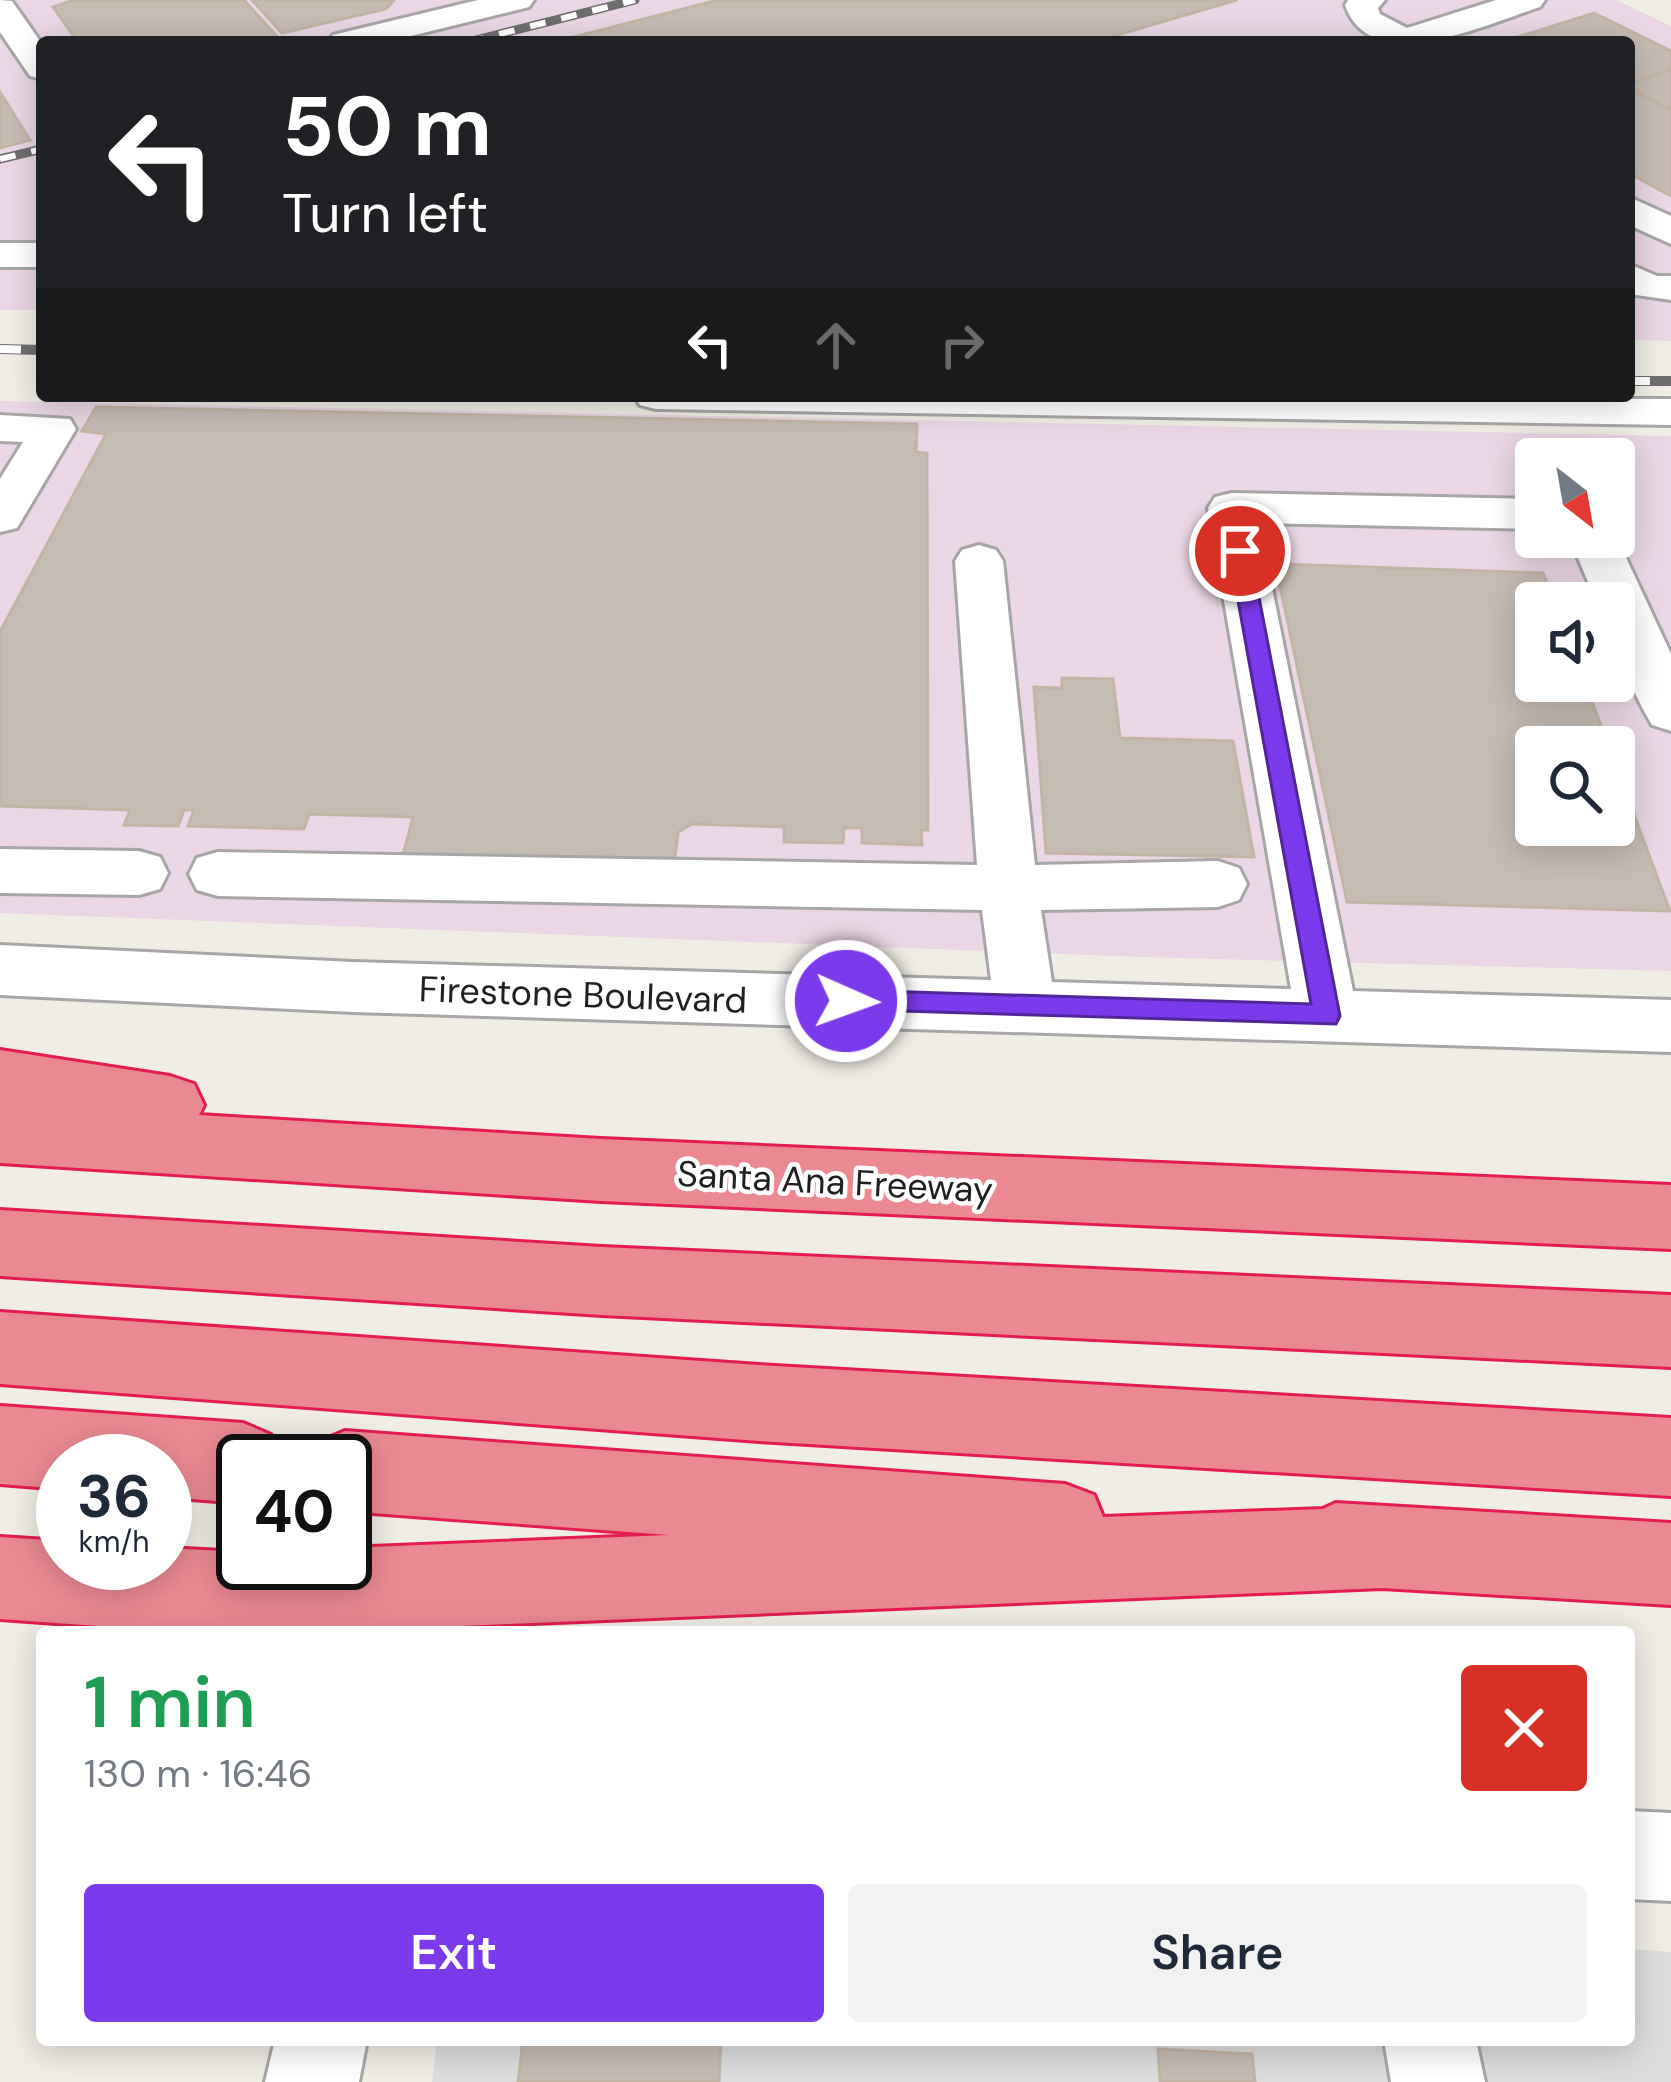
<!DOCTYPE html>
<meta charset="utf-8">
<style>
:root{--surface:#fff;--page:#f2f2f3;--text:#1f2937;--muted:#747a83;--accent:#7c3aed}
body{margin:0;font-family:"DM Sans",sans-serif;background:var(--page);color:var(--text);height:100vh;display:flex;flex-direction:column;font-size:45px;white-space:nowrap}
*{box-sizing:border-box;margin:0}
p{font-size:39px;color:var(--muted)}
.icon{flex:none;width:66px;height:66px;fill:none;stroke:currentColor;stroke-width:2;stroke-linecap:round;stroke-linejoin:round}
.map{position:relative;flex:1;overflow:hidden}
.details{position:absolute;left:36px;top:1626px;width:1599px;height:420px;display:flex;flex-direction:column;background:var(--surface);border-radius:12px;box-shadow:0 6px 30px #0003}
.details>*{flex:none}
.banner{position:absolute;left:36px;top:36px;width:1599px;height:366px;border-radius:12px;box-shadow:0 6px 30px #0003;background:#202124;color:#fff;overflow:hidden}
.needle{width:78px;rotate:149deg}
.tools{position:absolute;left:1515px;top:438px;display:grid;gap:24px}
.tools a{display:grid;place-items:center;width:120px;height:120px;border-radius:12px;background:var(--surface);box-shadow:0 6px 30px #0003;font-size:60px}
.speed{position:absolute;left:36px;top:1434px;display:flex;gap:24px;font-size:60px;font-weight:700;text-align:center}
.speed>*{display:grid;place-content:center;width:156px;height:156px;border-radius:50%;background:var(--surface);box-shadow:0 6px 30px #0003;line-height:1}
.speed small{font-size:30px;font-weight:400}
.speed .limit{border:6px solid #111;border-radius:18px;background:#fff;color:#111}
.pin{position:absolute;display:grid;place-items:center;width:102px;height:102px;color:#fff;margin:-51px;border:6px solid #fff;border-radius:50%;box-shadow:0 3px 12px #0007}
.me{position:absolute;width:132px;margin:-66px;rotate:92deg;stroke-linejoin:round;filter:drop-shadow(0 0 9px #0008)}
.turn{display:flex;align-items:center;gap:42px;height:252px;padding:0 48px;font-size:54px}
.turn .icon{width:156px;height:156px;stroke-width:2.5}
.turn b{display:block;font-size:84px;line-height:102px}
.lanes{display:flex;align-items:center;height:114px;padding:0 48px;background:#0003;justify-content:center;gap:60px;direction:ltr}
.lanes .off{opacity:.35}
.round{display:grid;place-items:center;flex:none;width:126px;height:126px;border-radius:12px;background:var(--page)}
.summary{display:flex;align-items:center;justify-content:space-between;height:204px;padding:0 48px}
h1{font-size:72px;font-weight:600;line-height:90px;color:#1e9e55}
.primary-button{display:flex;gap:24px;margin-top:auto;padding:24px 48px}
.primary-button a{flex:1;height:138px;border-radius:12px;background:var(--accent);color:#fff;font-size:48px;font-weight:600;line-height:138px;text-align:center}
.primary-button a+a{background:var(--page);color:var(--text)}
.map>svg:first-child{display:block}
.residential{fill:#dddcdc}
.industrial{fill:#ead6e4;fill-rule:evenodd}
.building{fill:#c5bcb4;stroke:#c3b5a6;stroke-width:3}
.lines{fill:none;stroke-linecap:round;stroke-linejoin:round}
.minor-casing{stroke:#a6a6a6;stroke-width:6}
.highway-casing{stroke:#e41c4f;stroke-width:6}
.minor{fill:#fff;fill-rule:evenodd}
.highway{fill:#eb8992;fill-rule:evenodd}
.rail-far1-casing{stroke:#6d6d6d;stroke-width:9}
.rail-casing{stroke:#6d6d6d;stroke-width:10}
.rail-far1{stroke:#fff;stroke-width:6;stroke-dasharray:16;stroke-linecap:butt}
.rail{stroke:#fff;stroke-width:8;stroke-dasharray:21;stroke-linecap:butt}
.route{fill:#7c3aed;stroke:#51269a;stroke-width:3}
.labels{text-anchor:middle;stroke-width:9;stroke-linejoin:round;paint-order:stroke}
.street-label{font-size:36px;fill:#1f1f1f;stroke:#fff}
</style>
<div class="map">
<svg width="1671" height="2082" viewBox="0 0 1671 2082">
<rect width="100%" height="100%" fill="#f0ede5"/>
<polygon class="residential" points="1629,1949 1671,1952 1671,2082 432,2082 437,2040 1629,2040"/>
<g class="industrial">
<polygon points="0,0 1616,0 1671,26 1671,341 1629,340 1629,42 42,42 42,310 0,310"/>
<path d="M0,401L1671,436V971L1142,957L0,913ZM1536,459H1614V537H1536ZM1536,603H1614V681H1536ZM1536,747H1614V825H1536Z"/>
</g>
<g class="building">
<polygon points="74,0 244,0 282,42 78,42 53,7"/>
<polygon points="252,0 394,0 386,9 282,33"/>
<polygon points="718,0 1237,0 1093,42 554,42"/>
<polygon points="1594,13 1671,51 1671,70 1629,84 1629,42 1502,42"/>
<polygon points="1671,70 1671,110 1629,89 1629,84"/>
<polygon points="1629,89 1671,110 1671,196 1629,173"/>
<polygon points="0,92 30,140 0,148"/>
<polygon points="96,407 917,424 916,452 927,453 928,830 921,830 922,845 862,843 862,828 844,828 843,843 784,842 784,827 692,824 678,832 674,866 402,859 413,817 309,814 304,829 188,826 194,810 184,810 178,826 124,825 130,810 0,806 0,632 106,434 82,431"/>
<polygon points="1281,564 1543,573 1555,603 1536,603 1536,681 1584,681 1609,747 1536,747 1536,825 1614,825 1614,761 1670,911 1347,902 1276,567"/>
<polygon points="1062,678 1113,679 1120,738 1233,741 1254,857 1046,853 1034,687 1062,688"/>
<polygon points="523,2040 721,2042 719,2082 518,2082"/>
<polygon points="1158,2049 1252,2054 1255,2082 1160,2082"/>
</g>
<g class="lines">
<defs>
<g id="minor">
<polygon points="0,0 12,1 42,44 42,79 30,76 0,32"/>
<polygon points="478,0 534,0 529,7 386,42 328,42 333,35"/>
<path d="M1348,0H1385L1378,8L1380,14L1407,28L1496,0H1545L1540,7C1487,24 1370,79 1345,5Z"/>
<polygon points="1629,197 1671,216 1671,244 1629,225"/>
<rect x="0" y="243" width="42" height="24"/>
<polygon points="1629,264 1657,276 1671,276 1671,300 1629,294"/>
<polygon points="634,396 1671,399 1671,425 656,409 640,405"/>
<polygon points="0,415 70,419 76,429 17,528 0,532 0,479 23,442 0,441"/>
<polygon points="1232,493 1536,499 1536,529 1259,523 1353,991 1671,1000 1671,1052 353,1012 0,995 0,945 353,962 991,980 982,910 218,896 197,890 189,874 197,858 218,852 977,865 955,561 962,550 979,545 996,550 1003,561 1035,865 1218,861 1239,868 1247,884 1239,900 1218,907 1041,910 1052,982 1291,989 1208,508 1215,497"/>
<path d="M1614,532L1671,654V731L1652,725C1629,686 1614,648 1614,603H1597L1569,537H1614Z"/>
<polygon points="0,849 139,851 160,857 168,873 160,889 139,895 0,893"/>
<polygon points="1629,1811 1671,1813 1671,1901 1629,1899"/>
<polygon points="275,2040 367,2040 359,2082 265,2082"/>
<polygon points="1384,2040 1476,2040 1485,2082 1391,2082"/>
</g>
<g id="highway">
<polygon points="0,1050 170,1076 194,1084 204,1105 199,1115 601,1139 1671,1185 1671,1249 601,1201 0,1163"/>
<polygon points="0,1210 602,1247 1671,1295 1671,1367 602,1315 0,1276"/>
<polygon points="0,1312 759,1365 1671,1418 1671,1496 759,1441 0,1384"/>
<polygon points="0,1406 243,1423 271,1435 282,1461 243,1461 243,1503 165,1497 165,1461 63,1461 63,1489 0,1484"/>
<polygon points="345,1431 1065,1484 1094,1495 1103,1517 1323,1509 1336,1503 1671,1523 1671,1605 1382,1588 317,1632 181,1632 0,1619 0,1537 63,1541 63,1563 165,1563 165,1548 243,1552 243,1563 345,1563 345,1548 669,1535 345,1511 345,1461 309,1461 317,1443"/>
</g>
</defs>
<use href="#minor" class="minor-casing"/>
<use href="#highway" class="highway-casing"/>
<use href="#minor" class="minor"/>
<use href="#highway" class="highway"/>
<defs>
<g id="rail-far1">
<polyline points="468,42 635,0"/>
<polyline points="0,159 42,149"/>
</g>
<g id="rail">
<polyline points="0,349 42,350"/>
<polyline points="1629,381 1671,381"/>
</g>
</defs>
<use href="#rail-far1" class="rail-far1-casing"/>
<use href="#rail" class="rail-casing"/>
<use href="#rail-far1" class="rail-far1"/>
<use href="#rail" class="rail"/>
</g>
<polygon class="route" points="1240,545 1250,551 1340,1016 1336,1024 836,1009 832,1001 846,990 1311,1004 1229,551"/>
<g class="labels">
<g class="street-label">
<text transform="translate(583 994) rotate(2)" y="13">Firestone Boulevard</text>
<text transform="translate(835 1181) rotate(3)" y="13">Santa Ana Freeway</text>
</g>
</g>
</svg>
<div class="tools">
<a><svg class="needle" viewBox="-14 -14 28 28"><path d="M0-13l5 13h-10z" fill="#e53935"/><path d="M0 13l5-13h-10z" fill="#747a83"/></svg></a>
<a><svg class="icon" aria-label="sound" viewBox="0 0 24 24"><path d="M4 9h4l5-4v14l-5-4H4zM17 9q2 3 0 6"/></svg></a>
<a><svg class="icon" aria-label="search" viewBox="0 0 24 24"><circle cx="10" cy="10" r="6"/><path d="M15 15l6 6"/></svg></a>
</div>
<div class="speed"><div>36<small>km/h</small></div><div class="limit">40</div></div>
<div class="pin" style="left:1240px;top:551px;background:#d93025"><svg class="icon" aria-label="arrive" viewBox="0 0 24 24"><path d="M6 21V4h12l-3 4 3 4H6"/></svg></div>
<svg class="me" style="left:846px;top:1001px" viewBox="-20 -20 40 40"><circle r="17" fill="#7c3aed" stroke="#fff" stroke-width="3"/><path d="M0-11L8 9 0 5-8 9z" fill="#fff"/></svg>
<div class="banner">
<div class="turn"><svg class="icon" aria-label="left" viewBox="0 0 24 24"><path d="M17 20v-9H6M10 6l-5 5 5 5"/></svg><div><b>50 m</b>Turn left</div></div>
<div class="lanes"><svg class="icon" aria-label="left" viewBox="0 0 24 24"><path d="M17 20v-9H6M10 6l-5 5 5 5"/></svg><svg class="icon off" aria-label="ahead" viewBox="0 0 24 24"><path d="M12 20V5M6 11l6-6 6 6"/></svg><svg class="icon off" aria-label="right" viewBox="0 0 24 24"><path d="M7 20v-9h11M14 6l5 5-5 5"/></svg></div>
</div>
<section class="details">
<div class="summary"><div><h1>1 min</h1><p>130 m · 16:46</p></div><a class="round" style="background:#d93025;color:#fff"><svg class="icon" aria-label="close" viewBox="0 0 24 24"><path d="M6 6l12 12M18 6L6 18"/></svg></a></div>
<div class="primary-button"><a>Exit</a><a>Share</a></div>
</section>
</div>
